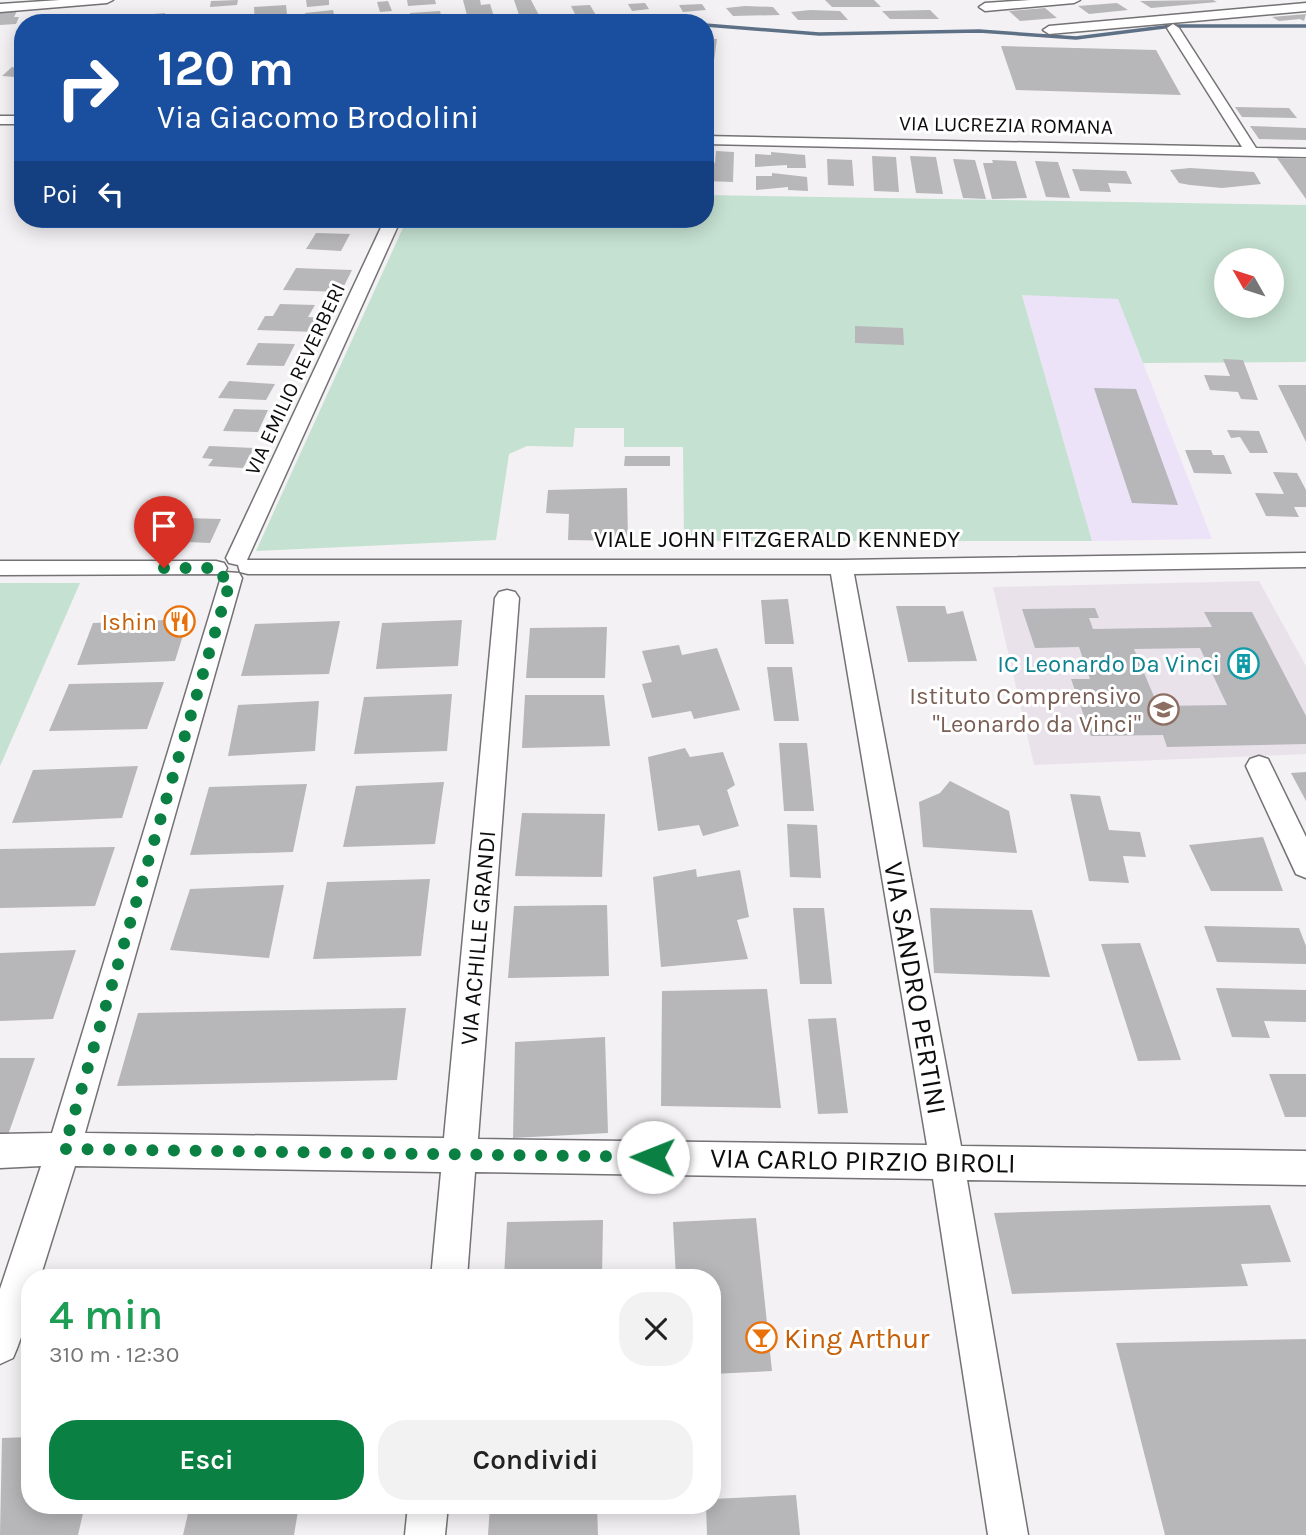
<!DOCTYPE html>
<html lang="it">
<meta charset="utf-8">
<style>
:root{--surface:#fff;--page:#f2f2f2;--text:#222;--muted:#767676;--accent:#0b8043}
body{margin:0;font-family:Karla,sans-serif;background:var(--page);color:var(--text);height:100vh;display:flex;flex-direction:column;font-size:26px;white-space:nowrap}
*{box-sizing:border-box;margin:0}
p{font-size:23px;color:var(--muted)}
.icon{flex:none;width:38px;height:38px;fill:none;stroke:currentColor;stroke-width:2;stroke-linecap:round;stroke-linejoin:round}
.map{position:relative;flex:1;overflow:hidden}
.panel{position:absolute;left:21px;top:1269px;width:700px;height:245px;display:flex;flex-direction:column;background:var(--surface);border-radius:28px;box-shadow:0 4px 18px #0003}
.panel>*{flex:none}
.hud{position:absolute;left:14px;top:14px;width:700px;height:214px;border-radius:28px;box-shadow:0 4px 18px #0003;background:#1a4fa0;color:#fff;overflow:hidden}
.needle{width:46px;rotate:309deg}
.fabs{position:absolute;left:1214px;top:248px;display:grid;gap:14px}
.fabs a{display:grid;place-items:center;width:70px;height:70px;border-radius:50%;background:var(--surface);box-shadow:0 4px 18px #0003;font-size:35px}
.pin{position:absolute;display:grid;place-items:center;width:60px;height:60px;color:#fff;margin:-72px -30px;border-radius:50% 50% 50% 0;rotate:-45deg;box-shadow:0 0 7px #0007}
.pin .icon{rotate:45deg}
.me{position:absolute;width:77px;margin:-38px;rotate:271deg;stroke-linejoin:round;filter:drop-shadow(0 0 5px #0008)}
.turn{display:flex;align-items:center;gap:24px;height:147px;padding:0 28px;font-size:32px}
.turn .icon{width:91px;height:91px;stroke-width:2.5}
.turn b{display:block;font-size:49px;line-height:60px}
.then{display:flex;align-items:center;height:66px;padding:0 28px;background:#0003;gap:14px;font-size:26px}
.round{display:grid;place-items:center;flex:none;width:74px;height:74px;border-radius:28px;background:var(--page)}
.head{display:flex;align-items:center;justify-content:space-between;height:119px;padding:0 28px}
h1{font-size:42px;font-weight:600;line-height:52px;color:#1e9e55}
.primary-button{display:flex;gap:14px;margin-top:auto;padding:14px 28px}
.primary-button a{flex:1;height:80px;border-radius:28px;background:var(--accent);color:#fff;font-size:28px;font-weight:600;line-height:80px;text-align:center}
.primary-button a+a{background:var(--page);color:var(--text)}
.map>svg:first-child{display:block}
.commercial{fill:#ede3f8}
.built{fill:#eae2eb}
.green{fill:#c5e1d1;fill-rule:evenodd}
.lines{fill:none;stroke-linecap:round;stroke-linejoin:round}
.stream{stroke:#5d7086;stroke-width:3.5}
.building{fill:#b7b6b9;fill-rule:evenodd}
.minor-casing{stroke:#747274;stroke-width:3}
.minor{fill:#fff;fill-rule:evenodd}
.route{stroke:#0b8043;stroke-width:12;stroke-dasharray:0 21.6}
.labels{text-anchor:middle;stroke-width:6;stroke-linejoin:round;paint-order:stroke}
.far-street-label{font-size:21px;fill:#0d0d0e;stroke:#fff}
.street-label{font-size:24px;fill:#0d0d0e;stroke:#fff}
.food-label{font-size:24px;fill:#c56008;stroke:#fff;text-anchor:end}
.culture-label{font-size:24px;fill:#0d838f;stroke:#fff;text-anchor:end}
.education-label{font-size:24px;fill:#785e54;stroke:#fff;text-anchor:end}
.near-street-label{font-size:28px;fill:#0d0d0e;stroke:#fff}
.near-food-label{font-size:28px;fill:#c56008;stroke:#fff;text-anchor:start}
</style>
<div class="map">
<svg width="1306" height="1535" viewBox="0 0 1306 1535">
<rect width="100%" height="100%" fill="#f3f1f4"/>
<polygon class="commercial" points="1022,294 1118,299 1212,539 1092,541"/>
<polygon class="built" points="1259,581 1306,666 1306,754 1034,765 993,587"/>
<g class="green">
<path d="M705,195L1306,205V362L1143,363L1118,299L1022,295L1092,541H684L683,447H624V428H575L573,447L527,446L509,454L496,540L256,551L407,219H705ZM1227,261H1272V306H1227Z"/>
<polygon points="0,583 80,583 0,766"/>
</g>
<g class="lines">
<polyline class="stream" points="705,25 819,34 979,31 1076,38 1172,26 1306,26"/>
</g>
<g class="building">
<polygon points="238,0 237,5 210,7 211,1"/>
<polygon points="306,0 329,0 329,5 307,7"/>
<polygon points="407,0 435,0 436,4 408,6"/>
<polygon points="463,0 480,0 481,5 490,4 495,20 469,23"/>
<polygon points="514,0 531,0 541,19 521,21"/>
<polygon points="825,0 874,0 881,7 832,7"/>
<polygon points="1213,0 1217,2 1151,8 1140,1"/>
<polygon points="388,1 392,11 380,12 377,2"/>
<polygon points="645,3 649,9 632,11 628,4"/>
<polygon points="1117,3 1128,10 1089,14 1078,6"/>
<polygon points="702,4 706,10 683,12 679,5"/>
<polygon points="286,5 288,23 255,23 254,7"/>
<polygon points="590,5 597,17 577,18 571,6"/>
<polygon points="745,6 773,7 780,15 733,16 726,8"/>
<polygon points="1045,8 1057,18 1020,21 1009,11"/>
<polygon points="13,9 12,11 17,11 14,17 19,17 16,24 0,25 0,10"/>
<polygon points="333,10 336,23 308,23 305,13"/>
<polygon points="810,10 840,11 848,20 798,20 791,12"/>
<polygon points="930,10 939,19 890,19 882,11"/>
<polygon points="440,11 442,19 411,21 410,13"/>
<polygon points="165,13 165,23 97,23 97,19"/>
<polygon points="1306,14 1304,21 1300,19 1279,21 1272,17"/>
<polygon points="80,15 77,23 45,23 47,17"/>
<polygon points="705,38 717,39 710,89 705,89"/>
<polygon points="1001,46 1156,50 1181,95 1016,90"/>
<polygon points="12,67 23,69 15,77 2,76"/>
<polygon points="1235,107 1289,108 1297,118 1242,117"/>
<polygon points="1250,126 1306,128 1306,140 1259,139"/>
<polygon points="716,151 734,152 733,182 705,181 705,162 715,163"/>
<polygon points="771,152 805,155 806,168 787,168 787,165 755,167 755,154 771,155"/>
<polygon points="872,156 896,157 899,192 874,191"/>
<polygon points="910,156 936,157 943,194 916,193"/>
<polygon points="1277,158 1306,159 1306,199"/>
<polygon points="827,159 852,160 854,186 828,185"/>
<polygon points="953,159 975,160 986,199 963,198"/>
<polygon points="992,160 1016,161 1027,198 992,199 983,163 993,163"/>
<polygon points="1035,161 1058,162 1070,198 1046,197"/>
<polygon points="1190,168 1254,172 1261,184 1222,188 1190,185 1179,183 1170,170"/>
<polygon points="1072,169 1126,171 1132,184 1108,183 1111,192 1080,191"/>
<polygon points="772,173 807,177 808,191 788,190 788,187 756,190 756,176 772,176"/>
<polygon points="348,219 375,219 372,227 344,226"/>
<polygon points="316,233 350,234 341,251 306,249"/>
<polygon points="296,268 352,270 341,292 283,290"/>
<polygon points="280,304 315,305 308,317 323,318 316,332 257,330 265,316 273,316"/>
<polygon points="855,326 903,328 904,345 855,343"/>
<polygon points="258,343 295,344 284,366 246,365"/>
<polygon points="1223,359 1243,360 1258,400 1241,399 1238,392 1210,390 1204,375 1230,376"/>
<polygon points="229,381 275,384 266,400 218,398"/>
<polygon points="1278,385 1306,385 1306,442"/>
<polygon points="1094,388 1136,389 1178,505 1132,503"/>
<polygon points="234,409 268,410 258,432 223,431"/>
<polygon points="1227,430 1259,431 1268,453 1250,453 1240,437 1231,438"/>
<polygon points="209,446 254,448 243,468 208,466 213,459 202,458"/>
<polygon points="1185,450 1211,450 1213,455 1224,455 1232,474 1194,473"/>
<polygon points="625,456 670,456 670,466 624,466"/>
<polygon points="1273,472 1297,473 1306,490 1306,507 1294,507 1299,517 1266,516 1255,493 1284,494"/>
<polygon points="627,488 628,541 568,540 569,514 546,513 548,490"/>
<polygon points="153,517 221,519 210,543 142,540"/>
<polygon points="788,599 794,644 765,644 761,600"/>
<polygon points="896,606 945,606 947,614 963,611 977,661 908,662"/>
<path d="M1095,608L1099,618H1089L1093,629L1212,627L1204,612H1252L1306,716V744L1167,747L1163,735L1091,736L1071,679H1090L1079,647L1035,648L1022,609ZM1200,648L1227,705L1158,706L1134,649Z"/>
<polygon points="188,619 175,661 77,665 93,623"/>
<polygon points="462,620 458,666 376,669 382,623"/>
<polygon points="340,621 329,674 241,676 255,624"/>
<polygon points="607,627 605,678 526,678 530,628"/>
<polygon points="679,645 682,655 717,648 740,710 694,719 691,711 652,718 642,684 652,682 642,651"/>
<polygon points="767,667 792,667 799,721 774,721"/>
<polygon points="164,682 147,729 49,731 69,684"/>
<polygon points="452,694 447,751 354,754 364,697"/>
<polygon points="525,695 604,695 610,746 522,748"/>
<polygon points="319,701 315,751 228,756 238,705"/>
<polygon points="779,743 807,743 814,811 784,811"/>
<polygon points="685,748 690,757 723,752 735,785 727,790 739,826 703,836 699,825 658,831 648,757"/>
<polygon points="138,766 122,818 12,823 33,770"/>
<polygon points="1306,772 1306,801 1291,773"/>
<polygon points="950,781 1009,811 1017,853 923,847 919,802 940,793"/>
<polygon points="444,782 435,844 343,847 356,786"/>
<polygon points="307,784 293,852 190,855 209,787"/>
<polygon points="1070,794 1100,796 1109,830 1140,832 1146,857 1123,856 1129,883 1089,881"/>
<polygon points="522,813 605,814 602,877 515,876"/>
<polygon points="787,824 817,825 821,878 790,877"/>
<polygon points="1263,837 1283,891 1211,891 1189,845"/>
<polygon points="115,847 95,906 0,908 0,849"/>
<polygon points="696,869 697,877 740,870 749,917 737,920 748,959 661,967 653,877"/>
<polygon points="430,879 421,956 313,959 327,882"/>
<polygon points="284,885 269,958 170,950 190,889"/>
<polygon points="607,905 609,976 508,978 514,906"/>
<polygon points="793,908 824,908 832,984 800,984"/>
<polygon points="930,908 1032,910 1050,977 934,973"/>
<polygon points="1204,926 1299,928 1306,946 1306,964 1217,962"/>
<polygon points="1140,943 1181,1060 1138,1061 1101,944"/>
<polygon points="76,950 53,1019 0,1021 0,953"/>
<polygon points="1216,988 1306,990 1306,1022 1264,1021 1270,1038 1232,1037"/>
<polygon points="767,989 781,1108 661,1106 662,991"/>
<polygon points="406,1008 397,1080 117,1086 138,1013"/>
<polygon points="836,1018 848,1113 818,1114 808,1019"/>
<polygon points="605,1037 608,1133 513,1138 515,1042"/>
<polygon points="0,1058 35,1058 8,1135 0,1135"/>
<polygon points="1269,1074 1306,1074 1306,1117 1285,1117"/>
<polygon points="1270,1205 1291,1262 1241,1264 1248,1286 1012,1294 994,1213"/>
<polygon points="756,1218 772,1371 712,1374 712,1278 676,1278 673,1222"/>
<polygon points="603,1220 602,1278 504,1278 507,1222"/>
<polygon points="1306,1339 1306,1535 1165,1535 1116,1343"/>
<polygon points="30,1437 30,1505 85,1505 78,1535 0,1535 2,1438"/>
<polygon points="796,1495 800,1535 707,1535 706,1505 712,1505 712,1499"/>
<polygon points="190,1505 299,1505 294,1535 183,1535"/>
<polygon points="490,1505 597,1505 598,1535 488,1535"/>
</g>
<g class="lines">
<defs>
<g id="minor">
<polygon points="60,0 113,0 107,3 0,12 0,4"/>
<polygon points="1030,0 1080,0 1074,3 985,11 979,7 985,3"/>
<polygon points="1306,3 1306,11 1049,34 1043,30 1049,26"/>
<polygon points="1173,24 1179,28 1256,148 1306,149 1306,157 705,144 705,136 1242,147 1167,28"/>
<rect x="0" y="116" width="23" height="8"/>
<path d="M385,219H401L247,560H841L1306,553V567L854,574L961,1146L1306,1151V1185L967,1180L1028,1535H988L933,1179L475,1172L467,1278H431L441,1172L75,1166L40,1278H30C30,1307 25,1331 13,1358L0,1364V1289L41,1166L0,1168V1134L52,1133L222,574L0,575V561H216L224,563L227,568L225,572L239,573L242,578L85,1133L444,1138L495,598L499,592L507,590L515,592L519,598L478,1139L927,1145L831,574H248L240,572L238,565L229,563L226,558Z"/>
<polygon points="1259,756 1268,759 1306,837 1306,878 1296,874 1246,766 1250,759"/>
<polygon points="408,1505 448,1505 445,1535 405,1535"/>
</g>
</defs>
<use href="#minor" class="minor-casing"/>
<use href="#minor" class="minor"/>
</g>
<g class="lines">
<polyline class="route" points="164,568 216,568 219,576 231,578 64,1149 653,1157"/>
</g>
<defs>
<symbol id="restaurant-ring" viewBox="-11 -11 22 22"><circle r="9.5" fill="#fff" stroke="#e8710a" stroke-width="1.5"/><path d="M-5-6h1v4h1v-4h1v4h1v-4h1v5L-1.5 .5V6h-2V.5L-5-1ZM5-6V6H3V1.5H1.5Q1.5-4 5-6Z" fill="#e8710a"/></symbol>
<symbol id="building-ring" viewBox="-11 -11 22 22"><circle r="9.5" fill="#fff" stroke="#0f9aa8" stroke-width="1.5"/><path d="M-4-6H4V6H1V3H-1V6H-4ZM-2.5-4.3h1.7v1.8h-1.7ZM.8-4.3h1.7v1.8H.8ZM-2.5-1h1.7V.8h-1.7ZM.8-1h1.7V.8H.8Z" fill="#0f9aa8"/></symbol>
<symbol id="school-ring" viewBox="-11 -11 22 22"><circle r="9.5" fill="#fff" stroke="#8d6e63" stroke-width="1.5"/><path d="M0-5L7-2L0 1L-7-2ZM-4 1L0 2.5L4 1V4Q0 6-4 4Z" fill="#8d6e63"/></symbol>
<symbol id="bar-ring" viewBox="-11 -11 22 22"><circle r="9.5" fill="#fff" stroke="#e8710a" stroke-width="1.5"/><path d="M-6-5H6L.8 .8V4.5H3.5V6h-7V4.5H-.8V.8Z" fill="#e8710a"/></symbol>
</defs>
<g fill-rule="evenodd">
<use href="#restaurant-ring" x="162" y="604" width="35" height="35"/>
<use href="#building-ring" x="1226" y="646" width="35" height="35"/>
<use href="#school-ring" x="1146" y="692" width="35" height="35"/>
<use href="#bar-ring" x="744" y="1320" width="35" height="35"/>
</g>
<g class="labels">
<g class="far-street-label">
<text transform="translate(1006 125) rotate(1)" y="7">VIA LUCREZIA ROMANA</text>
<text transform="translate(295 379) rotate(-65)" y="7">VIA EMILIO REVERBERI</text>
</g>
<g class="street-label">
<text x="777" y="547">VIALE JOHN FITZGERALD KENNEDY</text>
<text transform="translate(478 938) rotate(-85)" y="8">VIA ACHILLE GRANDI</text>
</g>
<g class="food-label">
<text x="157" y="630">Ishin</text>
</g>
<g class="culture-label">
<text x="1220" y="672">IC Leonardo Da Vinci</text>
</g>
<g class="education-label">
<text x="1141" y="704">Istituto Comprensivo<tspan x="1141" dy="28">"Leonardo da Vinci"</tspan></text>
</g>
<g class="near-street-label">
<text transform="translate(916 988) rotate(80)" y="10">VIA SANDRO PERTINI</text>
<text transform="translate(863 1160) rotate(1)" y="10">VIA CARLO PIRZIO BIROLI</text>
</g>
<g class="near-food-label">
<text x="784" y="1348">King Arthur</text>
</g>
</g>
</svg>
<div class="fabs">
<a><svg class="needle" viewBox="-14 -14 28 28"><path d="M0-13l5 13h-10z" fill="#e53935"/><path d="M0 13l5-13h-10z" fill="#767676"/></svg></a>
</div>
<div class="pin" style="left:164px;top:568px;background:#d93025"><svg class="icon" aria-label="arrive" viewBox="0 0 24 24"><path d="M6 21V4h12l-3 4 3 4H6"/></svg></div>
<svg class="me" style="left:653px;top:1157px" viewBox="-20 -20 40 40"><circle r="19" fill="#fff"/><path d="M0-13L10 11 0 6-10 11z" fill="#0b8043"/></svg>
<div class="hud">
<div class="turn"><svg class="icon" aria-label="right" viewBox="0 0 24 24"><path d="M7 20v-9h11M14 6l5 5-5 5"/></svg><div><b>120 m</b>Via Giacomo Brodolini</div></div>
<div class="then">Poi<svg class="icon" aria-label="left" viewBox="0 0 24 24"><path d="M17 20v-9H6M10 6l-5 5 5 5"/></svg></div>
</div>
<section class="panel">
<div class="head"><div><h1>4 min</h1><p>310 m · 12:30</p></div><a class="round"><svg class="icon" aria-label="close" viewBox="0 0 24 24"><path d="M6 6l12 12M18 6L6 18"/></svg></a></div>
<div class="primary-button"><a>Esci</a><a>Condividi</a></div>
</section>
</div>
